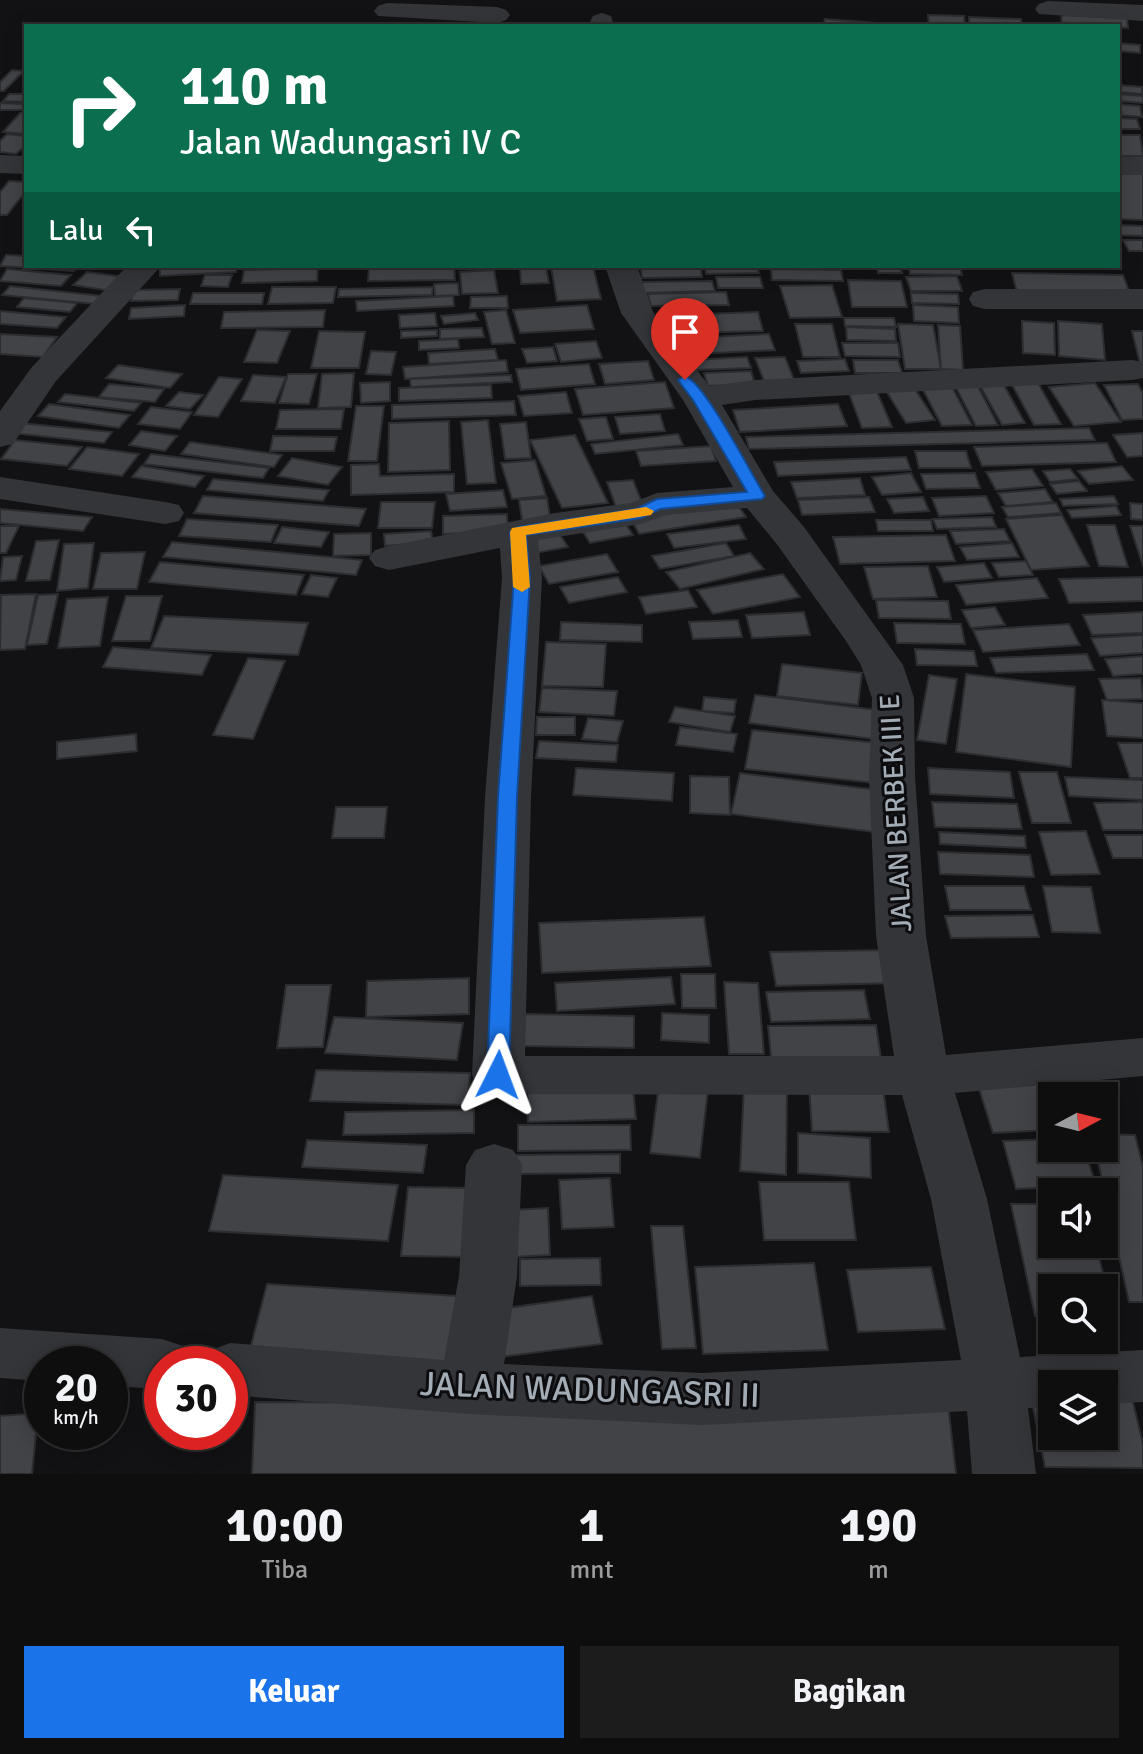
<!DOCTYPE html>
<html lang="id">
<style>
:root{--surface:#0e0e0f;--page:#1c1c1d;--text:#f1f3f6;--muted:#9b9c9e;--line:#2e2e2f;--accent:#1a73e8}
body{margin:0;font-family:Signika,sans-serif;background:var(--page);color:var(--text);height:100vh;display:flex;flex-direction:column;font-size:30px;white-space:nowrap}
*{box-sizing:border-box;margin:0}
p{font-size:26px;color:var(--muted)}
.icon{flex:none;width:44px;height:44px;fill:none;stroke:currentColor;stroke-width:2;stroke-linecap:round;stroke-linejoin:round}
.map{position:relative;height:1474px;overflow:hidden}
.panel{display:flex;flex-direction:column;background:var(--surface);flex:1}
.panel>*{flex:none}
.top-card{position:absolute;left:24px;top:24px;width:1096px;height:244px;border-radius:0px;box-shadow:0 4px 20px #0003,0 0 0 2px var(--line);background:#0b6e4f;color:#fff;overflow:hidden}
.needle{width:52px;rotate:83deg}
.buttons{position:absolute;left:1038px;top:1082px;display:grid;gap:16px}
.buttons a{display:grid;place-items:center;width:80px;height:80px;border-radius:0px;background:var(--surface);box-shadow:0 4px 20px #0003,0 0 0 2px var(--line);font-size:40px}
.speed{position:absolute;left:24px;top:1346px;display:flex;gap:16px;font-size:40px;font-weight:700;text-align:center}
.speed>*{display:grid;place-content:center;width:104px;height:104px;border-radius:50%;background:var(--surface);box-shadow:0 4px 20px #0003,0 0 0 2px var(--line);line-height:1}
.speed small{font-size:20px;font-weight:400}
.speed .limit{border:12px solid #d22;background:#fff;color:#111}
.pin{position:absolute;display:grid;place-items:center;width:68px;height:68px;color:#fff;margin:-82px -34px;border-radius:50% 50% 50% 0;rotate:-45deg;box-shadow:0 0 8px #0007}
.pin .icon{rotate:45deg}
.me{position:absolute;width:88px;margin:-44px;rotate:3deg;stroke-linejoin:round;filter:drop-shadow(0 0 6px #0008)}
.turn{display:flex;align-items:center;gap:28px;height:168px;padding:0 24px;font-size:36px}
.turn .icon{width:104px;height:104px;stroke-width:2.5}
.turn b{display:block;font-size:56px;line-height:68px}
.then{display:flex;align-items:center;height:76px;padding:0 24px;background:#0003;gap:16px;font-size:30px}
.eta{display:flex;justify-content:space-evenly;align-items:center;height:136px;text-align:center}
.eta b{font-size:48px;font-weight:800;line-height:56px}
.primary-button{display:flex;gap:16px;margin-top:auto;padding:16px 24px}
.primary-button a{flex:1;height:92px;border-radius:0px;background:var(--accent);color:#fff;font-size:32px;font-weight:800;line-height:92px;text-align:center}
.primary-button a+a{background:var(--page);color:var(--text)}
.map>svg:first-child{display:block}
.building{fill:#414347;stroke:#2c2d30;stroke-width:2}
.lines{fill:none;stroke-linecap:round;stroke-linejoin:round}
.minor{fill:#333539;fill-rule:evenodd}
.route{fill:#1a73e8;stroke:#114b97;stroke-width:2}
.slow{fill:#f59e0b}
.labels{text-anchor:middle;stroke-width:6;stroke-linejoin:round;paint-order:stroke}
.street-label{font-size:28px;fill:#a3acb4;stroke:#0d0d0f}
.near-street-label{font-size:34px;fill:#a3acb4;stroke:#0d0d0f}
</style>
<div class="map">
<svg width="1143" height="1474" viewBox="0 0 1143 1474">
<rect width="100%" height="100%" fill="#121214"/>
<g class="building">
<polygon points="928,15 964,16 965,26 929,26"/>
<polygon points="1061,15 1127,18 1128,28 1062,24"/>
<polygon points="969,17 1021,19 1022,26 969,25"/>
<polygon points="825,19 904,25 823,26"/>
<polygon points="1118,43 1140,45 1140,53 1118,51"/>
<polygon points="12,70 24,71 4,91 0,91 0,82"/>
<polygon points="1118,85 1142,87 1142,94 1118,92"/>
<polygon points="9,94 26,94 26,102 3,101"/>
<polygon points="1118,94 1143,96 1143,103 1118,101"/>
<polygon points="0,103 26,104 26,110 0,110"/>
<polygon points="1118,104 1140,106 1142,117 1118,115"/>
<polygon points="20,113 26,113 26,134 3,132"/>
<polygon points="1118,118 1137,119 1140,129 1118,129"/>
<polygon points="7,134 26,136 26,145 16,154 0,152 0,141"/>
<polygon points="1118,135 1140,135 1143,156 1118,156"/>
<polygon points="1118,172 1143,172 1143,220 1118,219"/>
<polygon points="9,181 26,182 26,191 7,215 0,215 0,192"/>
<polygon points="1118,225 1143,226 1143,236 1118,235"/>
<polygon points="1123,240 1143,240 1143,251 1129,251"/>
<polygon points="6,255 26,256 26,266 77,266 74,271 0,266"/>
<polygon points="236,266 236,272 160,276 160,269"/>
<polygon points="369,266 454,266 455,280 368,281"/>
<polygon points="520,266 546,266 549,283 521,284"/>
<polygon points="593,266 601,299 557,301 551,267"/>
<polygon points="705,266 757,266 759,273 706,274"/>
<polygon points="877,266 900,266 902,273 878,273"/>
<polygon points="909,266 960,266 962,275 910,274"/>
<polygon points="318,268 317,281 242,283 244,270"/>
<polygon points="701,268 702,277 642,278 641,269"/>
<polygon points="7,269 71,275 61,286 0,281"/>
<polygon points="771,269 841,270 843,281 772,280"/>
<polygon points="494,270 498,293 462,294 460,272"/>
<polygon points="87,272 125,277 112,291 73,285"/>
<polygon points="1012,273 1123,275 1130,294 1017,292"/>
<polygon points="205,275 232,275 228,287 201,286"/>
<polygon points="957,276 962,291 911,291 906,277"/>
<polygon points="716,277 760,277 763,288 718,288"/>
<polygon points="848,280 901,281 907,307 852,307"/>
<polygon points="712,281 715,291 642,293 640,282"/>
<polygon points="458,283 459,295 435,296 434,284"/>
<polygon points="832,285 842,317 790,318 780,286"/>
<polygon points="10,286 102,296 96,304 2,295"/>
<polygon points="272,287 336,287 333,303 268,304"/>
<polygon points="433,287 432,295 338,297 339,289"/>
<polygon points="180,289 178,300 131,301 134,290"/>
<polygon points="726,292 729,305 651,306 648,294"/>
<polygon points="193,293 264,293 262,304 190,304"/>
<polygon points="911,293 958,294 959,304 912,303"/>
<polygon points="453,296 454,306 357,311 356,301"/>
<polygon points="507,296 508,308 470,308 471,297"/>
<polygon points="24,298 77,303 70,312 17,307"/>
<polygon points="185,305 184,316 129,319 131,308"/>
<polygon points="587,305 594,329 520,333 513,310"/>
<polygon points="913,305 958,307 959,323 914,321"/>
<polygon points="325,310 323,327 221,328 224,312"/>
<polygon points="506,310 515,343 492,344 484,312"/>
<polygon points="0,311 66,317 57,328 0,324"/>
<polygon points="758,312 763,331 682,333 678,315"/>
<polygon points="435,313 437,326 400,328 399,315"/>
<polygon points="475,313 478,320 444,324 441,316"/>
<polygon points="844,318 894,318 896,327 845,326"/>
<polygon points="1022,321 1054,323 1055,355 1023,353"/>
<polygon points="1058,321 1102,324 1105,360 1059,356"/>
<polygon points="795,324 832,324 840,357 803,357"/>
<polygon points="898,324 933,325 941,369 905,369"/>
<polygon points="938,325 960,326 963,370 941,369"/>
<polygon points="846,327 895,329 896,341 847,340"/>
<polygon points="482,328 484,337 440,339 440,329"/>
<polygon points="257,330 290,331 277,363 244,362"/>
<polygon points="437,330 437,336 401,338 401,331"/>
<polygon points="319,331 365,332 359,368 311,368"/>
<polygon points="1132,331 1143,331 1143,372 1142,372"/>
<polygon points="0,334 57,337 43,357 0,354"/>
<polygon points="769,334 775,350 673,355 668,339"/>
<polygon points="458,339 459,348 419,350 419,341"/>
<polygon points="596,341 602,358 561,362 555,344"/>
<polygon points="842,343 898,343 900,357 845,356"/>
<polygon points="553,347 557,361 527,363 522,349"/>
<polygon points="495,349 498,360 429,364 428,353"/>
<polygon points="371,351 396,352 391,375 366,374"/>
<polygon points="747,357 751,368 695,370 692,360"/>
<polygon points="785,357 794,380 764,381 755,358"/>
<polygon points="845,359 849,371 801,373 797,361"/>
<polygon points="506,360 508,372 405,379 403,367"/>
<polygon points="853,360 898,360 902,373 855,373"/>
<polygon points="648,361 654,380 605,384 599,364"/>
<polygon points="589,364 595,384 521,390 516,369"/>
<polygon points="118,365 182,374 170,388 106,378"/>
<polygon points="751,371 755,384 708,386 704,373"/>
<polygon points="354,373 351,407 318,408 322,374"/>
<polygon points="288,374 317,374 309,404 279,403"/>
<polygon points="253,375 286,377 275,403 241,401"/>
<polygon points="511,375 512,382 411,387 410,379"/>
<polygon points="219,377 242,379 218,417 194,415"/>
<polygon points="1000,378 1025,423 1002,425 977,380"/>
<polygon points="974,379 998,425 976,426 952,380"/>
<polygon points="1037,381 1061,424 1034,425 1011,383"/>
<polygon points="390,382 390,401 361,403 360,383"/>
<polygon points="665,382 674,408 583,415 575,389"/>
<polygon points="1095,383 1121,422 1074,426 1049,387"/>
<polygon points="109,384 164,389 155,402 99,397"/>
<polygon points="1138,384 1143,393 1143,419 1122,420 1104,385"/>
<polygon points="491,385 492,398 399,401 399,388"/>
<polygon points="951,385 972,425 942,426 921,386"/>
<polygon points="913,386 935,420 906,423 885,389"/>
<polygon points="875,387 892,427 862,428 847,388"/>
<polygon points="179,392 203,395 190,409 166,406"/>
<polygon points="566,392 572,413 524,416 518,396"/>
<polygon points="65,394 141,403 134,411 58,402"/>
<polygon points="514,401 516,415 392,419 392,405"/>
<polygon points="49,404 130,415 119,428 38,416"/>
<polygon points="838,404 847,426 740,432 733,410"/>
<polygon points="356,406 384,406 377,461 348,461"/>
<polygon points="151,407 192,412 180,429 138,424"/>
<polygon points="344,409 341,429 276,429 280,410"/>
<polygon points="660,414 665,431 620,434 615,417"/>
<polygon points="606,417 613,439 587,441 579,419"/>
<polygon points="488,420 496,483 467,484 461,422"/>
<polygon points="449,421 450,470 388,472 389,423"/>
<polygon points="526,422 531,458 505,459 500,424"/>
<polygon points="20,423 112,432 104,443 12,433"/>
<polygon points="1089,428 1095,440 749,449 746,437"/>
<polygon points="141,431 177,436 165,451 129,445"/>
<polygon points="1143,433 1143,456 1127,457 1113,435"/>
<polygon points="678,434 683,445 595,454 591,444"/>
<polygon points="575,435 608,503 562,508 530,440"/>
<polygon points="273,436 337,437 334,451 270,451"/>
<polygon points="15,440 82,447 67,466 1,459"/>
<polygon points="190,442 282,455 274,467 181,454"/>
<polygon points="1107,443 1116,462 982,466 974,447"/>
<polygon points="711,446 716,461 641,466 636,451"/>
<polygon points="87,447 139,454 122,476 69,469"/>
<polygon points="915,451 966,451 971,468 919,468"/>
<polygon points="151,454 269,468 263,478 144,464"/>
<polygon points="906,457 911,470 778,476 774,462"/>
<polygon points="292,458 342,467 328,485 278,476"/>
<polygon points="535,460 546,496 512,499 501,463"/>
<polygon points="379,464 380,476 454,474 454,492 351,495 351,465"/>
<polygon points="141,466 204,476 195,487 132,477"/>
<polygon points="1122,466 1133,480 1089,484 1078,471"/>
<polygon points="1032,469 1043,486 996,490 986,472"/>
<polygon points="1070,469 1078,479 1050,482 1043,471"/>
<polygon points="911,473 921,492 882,495 872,477"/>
<polygon points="975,473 980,488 926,489 921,474"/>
<polygon points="860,478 865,495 797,498 791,482"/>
<polygon points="213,479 329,490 323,501 207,490"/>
<polygon points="633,480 644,508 617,510 607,482"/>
<polygon points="1079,481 1087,491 1057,494 1050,484"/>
<polygon points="1045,489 1053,502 1006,506 998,493"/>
<polygon points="503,490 507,507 450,511 446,494"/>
<polygon points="203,496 366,509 359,526 194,513"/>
<polygon points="986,496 994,513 939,516 932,498"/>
<polygon points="1114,496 1118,504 1063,506 1060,499"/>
<polygon points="869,497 875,512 802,515 798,500"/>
<polygon points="923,497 929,511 894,513 887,499"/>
<polygon points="547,498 551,524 523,526 519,500"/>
<polygon points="735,501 746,517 639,534 630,517"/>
<polygon points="381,502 435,502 432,528 378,528"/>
<polygon points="1056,503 1061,513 1008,517 1002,507"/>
<polygon points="1130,503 1143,504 1143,520 1131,519"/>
<polygon points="1116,506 1121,515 1072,518 1067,510"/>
<polygon points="0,509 92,517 83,531 0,523"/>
<polygon points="507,514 508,532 443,534 443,516"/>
<polygon points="1062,515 1089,566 1031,570 1006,519"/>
<polygon points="992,517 996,527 937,529 933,519"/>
<polygon points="187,519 278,525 271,542 179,536"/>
<polygon points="623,520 633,535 590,543 580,527"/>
<polygon points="876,520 931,520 933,531 878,531"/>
<polygon points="739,525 746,539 674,548 667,534"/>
<polygon points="1087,525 1115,525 1128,567 1099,566"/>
<polygon points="0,526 19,526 6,553 0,553"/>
<polygon points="1130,526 1143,526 1143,566"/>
<polygon points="282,527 329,532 321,547 274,543"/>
<polygon points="1004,529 1010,541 956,544 950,531"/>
<polygon points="557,530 568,547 536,553 526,535"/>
<polygon points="431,531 433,542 385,546 384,534"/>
<polygon points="371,533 371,555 333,556 334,534"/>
<polygon points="946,535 955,561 840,564 833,537"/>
<polygon points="59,540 50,580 26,581 36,541"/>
<polygon points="172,542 362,560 356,575 163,557"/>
<polygon points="94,543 88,588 57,591 64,544"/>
<polygon points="726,543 734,556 660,569 652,556"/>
<polygon points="1012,543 1019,557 967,560 960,547"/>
<polygon points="145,552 137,589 93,589 101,553"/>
<polygon points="750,553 764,569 680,589 666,572"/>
<polygon points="607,554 618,572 549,584 539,566"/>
<polygon points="22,556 16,580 0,581 3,557"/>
<polygon points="1026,561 1033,575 999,577 992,563"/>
<polygon points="160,562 304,575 296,595 149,582"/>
<polygon points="984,563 992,578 944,582 937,567"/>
<polygon points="928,566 937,597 873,599 864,567"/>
<polygon points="783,574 800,597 713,614 697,590"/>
<polygon points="311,575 337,578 328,597 302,594"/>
<polygon points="618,577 627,592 569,603 560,587"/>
<polygon points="1143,577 1143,601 1069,603 1059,579"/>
<polygon points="1037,578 1048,598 966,605 956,585"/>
<polygon points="688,590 697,607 646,614 639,597"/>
<polygon points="36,594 25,649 0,650 1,595"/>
<polygon points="58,594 47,644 27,645 38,595"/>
<polygon points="126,596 162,596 150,641 112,641"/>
<polygon points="108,597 100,646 58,648 67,599"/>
<polygon points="876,600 948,601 951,619 879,618"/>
<polygon points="995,607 1005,625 971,628 962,610"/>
<polygon points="804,612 810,635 752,638 746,615"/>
<polygon points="1143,612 1143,633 1092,635 1083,615"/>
<polygon points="164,616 308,623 298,655 151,648"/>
<polygon points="738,620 742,637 693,639 689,622"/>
<polygon points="561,622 642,625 642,642 560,640"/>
<polygon points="894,623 961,624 965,644 897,643"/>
<polygon points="1069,624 1080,645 983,652 973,630"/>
<polygon points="1143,635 1143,653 1100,656 1091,638"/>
<polygon points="546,642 606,644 603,687 542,686"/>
<polygon points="113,647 211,655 202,675 103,667"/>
<polygon points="915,649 974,651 977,666 917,665"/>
<polygon points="1087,654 1094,670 996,673 990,658"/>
<polygon points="1143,656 1143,674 1113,676 1105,659"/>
<polygon points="248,658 285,661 253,739 213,735"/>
<polygon points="782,664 862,673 858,705 777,696"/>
<polygon points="966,674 1075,687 1071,767 956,752"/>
<polygon points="929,675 957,679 946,744 917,740"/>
<polygon points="1141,678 1143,699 1107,700 1099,679"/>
<polygon points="542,688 617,691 614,716 539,712"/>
<polygon points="755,695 878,710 873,739 749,723"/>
<polygon points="704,697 736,700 734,713 702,711"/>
<polygon points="1102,700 1143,703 1143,738 1107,736"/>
<polygon points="675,707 735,716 730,732 669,722"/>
<polygon points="537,717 575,717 575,735 536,735"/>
<polygon points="588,718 623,721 617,742 582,739"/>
<polygon points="680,727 737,734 733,752 676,745"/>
<polygon points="752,730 878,743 874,783 745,769"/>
<polygon points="136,734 137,751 57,759 57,742"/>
<polygon points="539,741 618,745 616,762 536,758"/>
<polygon points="1118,743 1143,743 1143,778 1130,778"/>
<polygon points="576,768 674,773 672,801 573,795"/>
<polygon points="928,768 1010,772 1014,798 930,794"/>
<polygon points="1019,772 1057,772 1071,823 1032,823"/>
<polygon points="740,773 879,790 874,832 731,814"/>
<polygon points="690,776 729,777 730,815 690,813"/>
<polygon points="1065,777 1143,780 1143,800 1069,796"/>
<polygon points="932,802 1017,804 1022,829 935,827"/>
<polygon points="1143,802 1143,830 1103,830 1094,803"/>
<polygon points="336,807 387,807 384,838 332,838"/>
<polygon points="1086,831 1100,874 1051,875 1039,832"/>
<polygon points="939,832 1025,836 1026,848 940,844"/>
<polygon points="1105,835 1143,835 1143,858 1113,858"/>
<polygon points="938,852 1030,855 1034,877 940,874"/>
<polygon points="945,886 1024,886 1031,910 950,910"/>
<polygon points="1043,886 1091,887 1100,933 1052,932"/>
<polygon points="1033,915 1039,937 951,938 945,916"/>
<polygon points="704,917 711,966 542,973 539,923"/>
<polygon points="890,950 898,983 776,986 770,952"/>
<polygon points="681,974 715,974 716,1008 682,1008"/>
<polygon points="671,977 675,1004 557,1011 555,983"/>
<polygon points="469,978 469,1014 366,1017 367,981"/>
<polygon points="724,982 758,983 764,1054 729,1054"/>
<polygon points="286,985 331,985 323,1047 277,1048"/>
<polygon points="864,990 870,1019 771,1022 766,992"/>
<polygon points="662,1013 709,1015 709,1043 661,1040"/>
<polygon points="525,1014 634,1016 634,1048 523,1046"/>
<polygon points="334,1017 463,1023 457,1060 325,1053"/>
<polygon points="876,1025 882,1065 772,1066 768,1026"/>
<polygon points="316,1070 470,1073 468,1105 310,1101"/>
<polygon points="1066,1077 1072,1096 1052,1096 1052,1130 993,1133 977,1082"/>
<polygon points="659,1084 708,1089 700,1158 650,1153"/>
<polygon points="744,1084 787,1087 786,1175 740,1171"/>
<polygon points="809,1086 883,1088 889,1132 812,1131"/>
<polygon points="633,1088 636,1119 528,1122 527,1092"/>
<polygon points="474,1110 474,1133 343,1135 345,1112"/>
<polygon points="518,1125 630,1125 631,1150 518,1151"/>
<polygon points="798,1133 870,1138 871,1178 798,1173"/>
<polygon points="1104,1134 1135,1135 1143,1167 1143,1302 1129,1302 1095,1148 1104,1148"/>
<polygon points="1052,1139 1052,1148 1084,1148 1096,1185 1016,1189 1003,1141"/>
<polygon points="307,1140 427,1145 423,1173 302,1167"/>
<polygon points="620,1154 620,1173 511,1174 512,1155"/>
<polygon points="223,1175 398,1185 388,1241 209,1231"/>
<polygon points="610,1178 614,1227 562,1229 559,1180"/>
<polygon points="759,1182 849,1182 856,1240 764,1240"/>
<polygon points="408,1187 477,1188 471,1257 401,1256"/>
<polygon points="1011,1204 1052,1204 1052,1244 1096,1244 1113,1315 1104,1315 1104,1288 1052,1288 1052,1316 1035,1316"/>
<polygon points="548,1208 550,1255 512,1257 511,1210"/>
<polygon points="651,1226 683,1226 696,1348 662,1349"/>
<polygon points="600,1258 601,1285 520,1286 520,1259"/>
<polygon points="814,1263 828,1350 703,1354 695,1267"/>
<polygon points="931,1267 945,1329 858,1332 847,1270"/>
<polygon points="267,1284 473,1297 460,1372 248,1357"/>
<polygon points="592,1296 602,1344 501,1357 493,1310"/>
<polygon points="1031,1397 1052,1397 1052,1436 1104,1436 1104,1398 1132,1398 1143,1444 1143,1468 1045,1467"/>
<polygon points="255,1402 948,1404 956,1474 252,1474"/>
<polygon points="38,1413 32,1474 0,1474 0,1416"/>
</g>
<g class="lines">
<g class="minor">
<polygon points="1048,1 1143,5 1143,21 1039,14 1035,9 1039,4"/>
<polygon points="387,3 497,7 506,10 510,15 506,20 497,23 378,16 374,11 378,6"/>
<polygon points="602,13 611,16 614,26 588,26 593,16"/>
<polygon points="0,155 26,156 26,174 0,173"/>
<rect x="1118" y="157" width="25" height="18"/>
<polygon points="127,266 161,266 56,381 13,444 0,447 0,411 32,367"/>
<path d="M605,266H637L653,312L709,386L755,380L1132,360L1143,362V378L1132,380L755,400L722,405L773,491L804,527L903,665L914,698L915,776L926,936L946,1055L1143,1038V1076L955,1093L987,1199L1020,1357L1143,1350V1402L1104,1404V1384H1052V1407L1028,1408L1036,1474H972L967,1411L702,1425L470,1414L230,1395V1364H202L209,1351L230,1343L444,1360L459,1276L466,1165L475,1150L494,1144L513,1150L522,1165L517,1276L504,1364L702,1373L961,1360L931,1199L902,1095L498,1094L479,1089L472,1075L485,797L502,578L500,548L389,570L375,566L369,558L375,550L389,546L555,513L631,503L657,493L733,487L683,400L621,313ZM747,508L776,543L846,641L861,665L872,698L869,776L876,936L894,1056H525L531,797L542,578L538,540L641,524L666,515Z"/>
<polygon points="985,289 1143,289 1143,309 985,309 973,306 969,299 973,292"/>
<polygon points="0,477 165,502 179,505 184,513 179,521 165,524 0,499"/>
<polygon points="0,1328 162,1339 183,1346 192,1364 162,1364 162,1389 110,1386 110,1364 42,1364 42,1381 0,1378"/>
</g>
</g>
<path class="route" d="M685,376C705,383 751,474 765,496L762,499L660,509L641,518L526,535L530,578L517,797L509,1075L506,1081H491L487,1075L498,797L514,578L510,532L518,527L636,509L657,499L747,492L693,400L678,380Z"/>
<polygon class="slow" points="646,507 654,511 651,515 526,535 530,587 522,592 513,587 510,532 512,528"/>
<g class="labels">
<g class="street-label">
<text transform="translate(895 813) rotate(-93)" y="10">JALAN BERBEK III E</text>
</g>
<g class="near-street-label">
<text transform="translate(590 1389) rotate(2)" y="12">JALAN WADUNGASRI II</text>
</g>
</g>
</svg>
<div class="buttons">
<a><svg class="needle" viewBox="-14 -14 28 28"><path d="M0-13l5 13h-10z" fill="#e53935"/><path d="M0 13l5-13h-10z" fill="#9b9c9e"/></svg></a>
<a><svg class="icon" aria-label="sound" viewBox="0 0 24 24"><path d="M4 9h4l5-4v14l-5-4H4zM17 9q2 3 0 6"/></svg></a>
<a><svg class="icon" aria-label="search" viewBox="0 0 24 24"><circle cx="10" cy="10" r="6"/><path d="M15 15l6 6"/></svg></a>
<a><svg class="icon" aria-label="layers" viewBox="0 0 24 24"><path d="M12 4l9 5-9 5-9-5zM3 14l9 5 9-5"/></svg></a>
</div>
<div class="speed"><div>20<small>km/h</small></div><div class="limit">30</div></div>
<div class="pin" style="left:685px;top:380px;background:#d93025"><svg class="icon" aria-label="arrive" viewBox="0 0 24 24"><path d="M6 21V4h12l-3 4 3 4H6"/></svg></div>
<svg class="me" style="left:498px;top:1075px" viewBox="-20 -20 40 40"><path d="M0-17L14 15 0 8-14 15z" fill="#1a73e8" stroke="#fff" stroke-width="4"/></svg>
<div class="top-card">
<div class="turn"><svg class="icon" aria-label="right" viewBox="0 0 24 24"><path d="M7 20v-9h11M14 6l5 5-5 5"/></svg><div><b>110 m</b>Jalan Wadungasri IV C</div></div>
<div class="then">Lalu<svg class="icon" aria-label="left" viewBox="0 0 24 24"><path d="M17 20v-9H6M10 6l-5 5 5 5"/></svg></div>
</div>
</div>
<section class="panel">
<div class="eta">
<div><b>10:00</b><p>Tiba</p></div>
<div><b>1</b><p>mnt</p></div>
<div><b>190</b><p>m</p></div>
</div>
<div class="primary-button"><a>Keluar</a><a>Bagikan</a></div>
</section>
